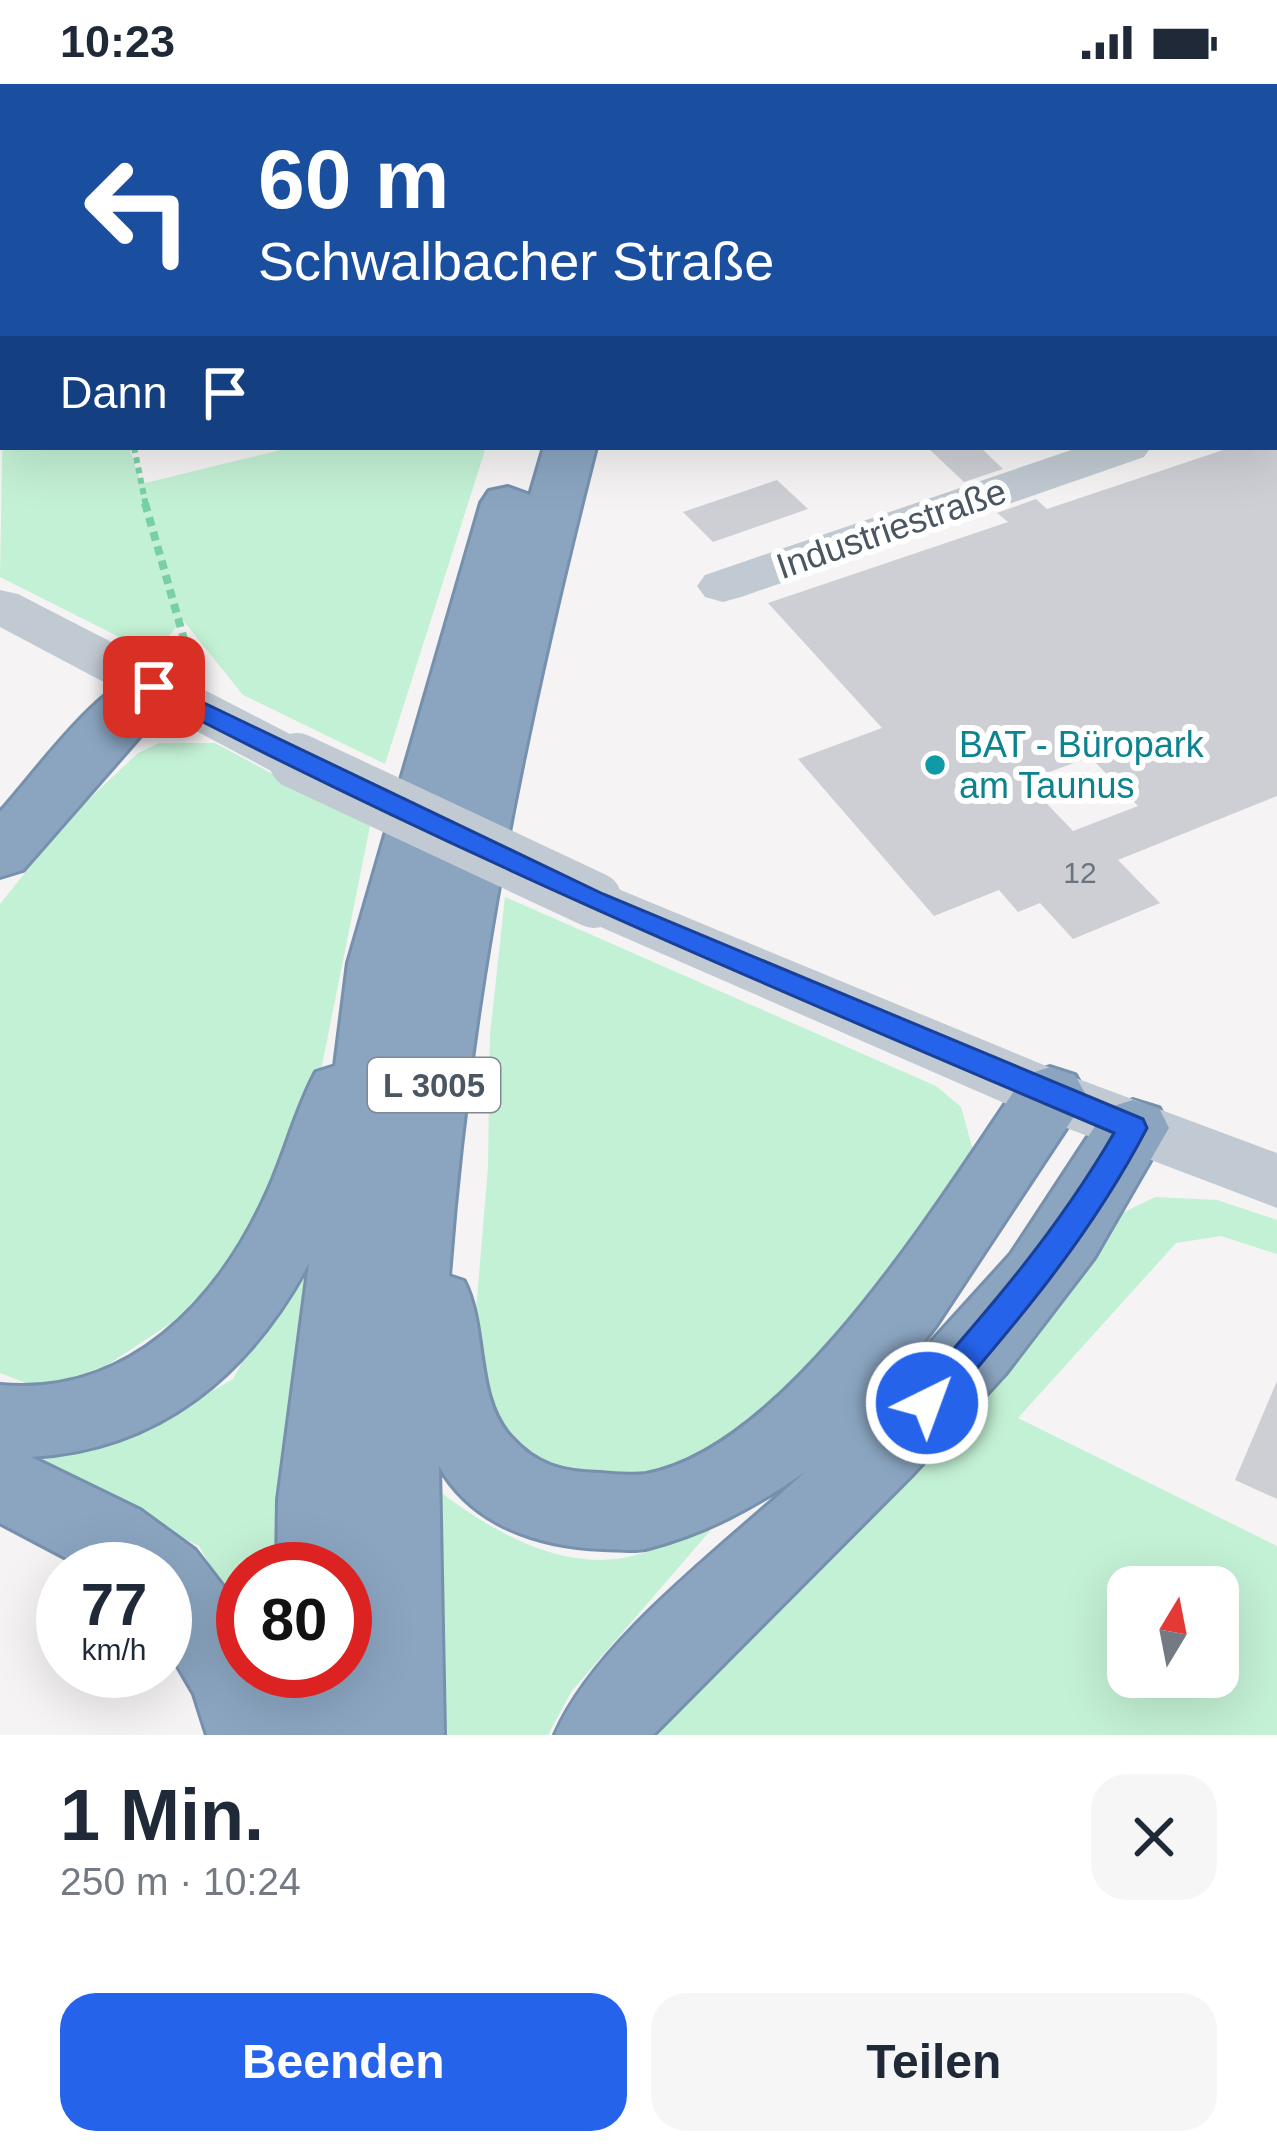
<!DOCTYPE html>
<html lang="de">
<meta charset="utf-8">
<style>
:root{--surface:#fff;--page:#f6f6f7;--text:#1f2937;--muted:#747a83;--accent:#2563eb}
body{margin:0;font-family:Helvetica,sans-serif;background:var(--page);color:var(--text);height:100vh;display:flex;flex-direction:column;font-size:45px;white-space:nowrap}
*{box-sizing:border-box;margin:0}
p{font-size:39px;color:var(--muted)}
.icon{flex:none;width:66px;height:66px;fill:none;stroke:currentColor;stroke-width:2;stroke-linecap:round;stroke-linejoin:round}
.map{position:relative;height:1651px;overflow:hidden}
.drawer{display:flex;flex-direction:column;background:var(--surface);flex:1}
.drawer>*{flex:none}
.banner{position:absolute;left:0px;top:0px;width:1278px;height:366px;box-shadow:0 12px 48px #0002;background:#1a4fa0;color:#fff;overflow:hidden}
.needle{width:78px;rotate:10deg}
.controls{position:absolute;left:1107px;top:1482px;display:grid;gap:24px}
.controls a{display:grid;place-items:center;width:132px;height:132px;border-radius:24px;background:var(--surface);box-shadow:0 12px 48px #0002;font-size:60px}
.speed{position:absolute;left:36px;top:1458px;display:flex;gap:24px;font-size:60px;font-weight:700;text-align:center}
.speed>*{display:grid;place-content:center;width:156px;height:156px;border-radius:50%;background:var(--surface);box-shadow:0 12px 48px #0002;line-height:1}
.speed small{font-size:30px;font-weight:400}
.speed .limit{border:18px solid #d22;background:#fff;color:#111}
.pin{position:absolute;display:grid;place-items:center;width:102px;height:102px;color:#fff;margin:-51px;border-radius:24px;box-shadow:0 6px 18px #0006}
.me{position:absolute;width:132px;margin:-66px;rotate:42deg;stroke-linejoin:round;filter:drop-shadow(0 0 9px #0008)}
.turn{display:flex;align-items:center;gap:42px;height:252px;padding:0 60px;font-size:54px}
.turn .icon{width:156px;height:156px;stroke-width:2.5}
.turn b{display:block;font-size:84px;line-height:102px}
.then{display:flex;align-items:center;height:114px;padding:0 60px;background:#0003;gap:24px;font-size:45px}
.round{display:grid;place-items:center;flex:none;width:126px;height:126px;border-radius:36px;background:var(--page)}
.summary{display:flex;align-items:center;justify-content:space-between;height:204px;padding:0 60px}
h1{font-size:72px;font-weight:700;line-height:90px}
.cta{display:flex;gap:24px;margin-top:auto;padding:24px 60px}
.cta a{flex:1;height:138px;border-radius:36px;background:var(--accent);color:#fff;font-size:48px;font-weight:700;line-height:138px;text-align:center}
.cta a+a{background:var(--page);color:var(--text)}
.status{display:flex;justify-content:space-between;align-items:center;height:84px;padding:0 60px;background:var(--surface);direction:ltr}
.status svg{height:33px;fill:currentColor}
.map>svg:first-child{display:block}
.green{fill:#c3f1d5;fill-rule:evenodd}
.building{fill:#cdcfd5;fill-rule:evenodd}
.lines{fill:none;stroke-linecap:round;stroke-linejoin:round}
.highway-casing{stroke:#7690ad;stroke-width:6}
.path-far1{stroke:#7ad0a6;stroke-width:6;stroke-dasharray:6 4.5;stroke-linecap:butt}
.path{stroke:#7ad0a6;stroke-width:8;stroke-dasharray:9 6;stroke-linecap:butt}
.minor{fill:#c1cad2;fill-rule:evenodd}
.highway{fill:#8ba5c1;fill-rule:evenodd}
.minor-bridge{stroke:#c1cad2;stroke-width:56}
.route{fill:#2563eb;stroke:#184099;stroke-width:3}
.culture-dot{fill:#0f9aa8;stroke:#fff;stroke-width:4.5}
.labels{text-anchor:middle;stroke-width:12;stroke-linejoin:round;paint-order:stroke}
.number-label{font-size:30px;fill:#6b747e}
.shield{fill:#fff;stroke:#808990;stroke-width:3}
.shield-label{font-size:33px;font-weight:bold;fill:#4a5661}
.street-label{font-size:36px;fill:#4a5661;stroke:#fff}
.culture-label{font-size:36px;fill:#0d838f;stroke:#fff;text-anchor:start}
</style>
<div class="status"><b>10:23</b><svg viewBox="0 0 49 12"><path d="M0 12V9h3v3zM5 12V6h3v6zM10 12V3h3v9zM15 12V0h3v12zM26 1h20v11H26zM47 4h2v5h-2z"/></svg></div>
<div class="map">
<svg width="1277" height="1651" viewBox="0 0 1277 1651">
<rect width="100%" height="100%" fill="#f5f3f3"/>
<g class="green">
<polygon points="3,325 3,363 129,363 141,400 293,363 486,363 385,680 243,611 182,535 163,560 137,562 0,493"/>
<polygon points="159,659 215,659 370,742 309,1046 245,1166 177,1235 106,1282 39,1304 0,1289 0,820 69,734 138,669"/>
<polygon points="505,813 936,1002 961,1023 973,1066 939,1128 752,1351 655,1406 550,1397 467,1333 488,1084 490,951"/>
<polygon points="335,1080 293,1485 243,1485 243,1538 199,1462 0,1362 67,1370 160,1337 233,1295 291,1189"/>
<path d="M1155,1113L1217,1116L1277,1136V1170L1221,1152L1176,1159L1018,1334L1277,1462V1651H644L1114,1133ZM1128,1503H1218V1593H1128Z"/>
<path d="M435,1404C489,1446 564,1491 636,1471C663,1464 690,1451 716,1440L571,1608L548,1651H425Z"/>
</g>
<g class="building">
<polygon points="927,363 980,363 1003,385 964,398"/>
<path d="M1232,363H1277V712L1118,776L1160,819L1073,855L1040,819L1018,828L999,806L934,832L798,675L882,644L768,519L1008,438L997,429L1036,415L1047,425ZM1090,673L1138,722L1073,747L1025,697Z"/>
<polygon points="777,396 808,425 713,458 683,428"/>
<polygon points="1277,1297 1277,1415 1235,1396"/>
</g>
<g class="lines">
<defs>
<g id="highway">
<rect x="605" y="0" width="42" height="3"/>
<path d="M544,363H596C526,637 470,908 449,1192L464,1197C488,1244 474,1313 511,1353C537,1382 563,1388 600,1389C615,1390 632,1392 646,1390C791,1363 945,1107 1025,991L1050,983L1075,991L1086,1011L1075,1031L935,1243L873,1322L1011,1170L1107,1024L1133,1016L1159,1024L1169,1044L1094,1174L1006,1289L912,1391L653,1651H555C595,1557 728,1459 805,1388C756,1422 707,1449 649,1464C635,1468 618,1465 603,1465C539,1463 472,1441 439,1382L444,1651H207L194,1610L165,1560V1485H87L0,1439V1301C128,1313 218,1218 267,1109C285,1070 295,1027 316,988L335,982L348,879L481,419L489,407L508,403L530,411ZM309,1179L278,1416L277,1485H345V1514L353,1504V1560L345,1555V1587H277V1597L273,1587H243V1528L195,1466L140,1426L31,1373C161,1366 250,1289 309,1179Z"/>
<path d="M153,584L174,589L183,603L23,786L0,793V728C38,686 99,598 153,584Z"/>
</g>
</defs>
<use href="#highway" class="highway-casing"/>
<polyline class="path-far1" points="134,363 146,422"/>
<polyline class="path" points="145,419 186,562 177,573"/>
<g class="minor">
<rect x="667" y="0" width="38" height="3"/>
<polygon points="854,0 894,0 896,3 856,3"/>
<rect x="1275" y="164" width="2" height="26"/>
<rect x="1275" y="209" width="2" height="28"/>
<polygon points="1275,297 1277,297 1275,326"/>
<polygon points="1080,363 1151,363 1144,373 741,513 723,518 705,513 697,502 705,491"/>
<polygon points="0,506 18,510 317,664 325,677 317,690 297,696 277,690 0,543"/>
<polygon points="594,795 1073,993 1277,1069 1277,1124 1027,1029 573,831 564,816 573,801"/>
</g>
<use href="#highway" class="highway"/>
<polyline class="minor-bridge" points="297,677 594,816"/>
</g>
<path class="route" d="M154,595L603,810L1143,1035L1147,1044C1090,1153 1018,1237 938,1330L927,1334L915,1330L910,1319L915,1309C990,1224 1057,1147 1114,1049C787,910 460,773 145,608L141,603L145,597Z"/>
<circle class="culture-dot" cx="935" cy="681" r="12"/>
<g class="labels">
<g class="number-label">
<text x="1080" y="799">12</text>
</g>
<rect class="shield" x="368" y="974" width="132" height="54" rx="9"/>
<g class="shield-label">
<text x="434" y="1013">L 3005</text>
</g>
<g class="street-label">
<text transform="translate(891 444) rotate(-19)" y="13">Industriestraße</text>
</g>
<g class="culture-label">
<text x="959" y="673">BAT - Büropark<tspan x="959" dy="41">am Taunus</tspan></text>
</g>
</g>
</svg>
<div class="controls">
<a><svg class="needle" viewBox="-14 -14 28 28"><path d="M0-13l5 13h-10z" fill="#e53935"/><path d="M0 13l5-13h-10z" fill="#747a83"/></svg></a>
</div>
<div class="speed"><div>77<small>km/h</small></div><div class="limit">80</div></div>
<div class="pin" style="left:154px;top:603px;background:#d93025"><svg class="icon" aria-label="arrive" viewBox="0 0 24 24"><path d="M6 21V4h12l-3 4 3 4H6"/></svg></div>
<svg class="me" style="left:927px;top:1319px" viewBox="-20 -20 40 40"><circle r="17" fill="#2563eb" stroke="#fff" stroke-width="3"/><path d="M0-11L8 9 0 5-8 9z" fill="#fff"/></svg>
<div class="banner">
<div class="turn"><svg class="icon" aria-label="left" viewBox="0 0 24 24"><path d="M17 20v-9H6M10 6l-5 5 5 5"/></svg><div><b>60 m</b>Schwalbacher Straße</div></div>
<div class="then">Dann<svg class="icon" aria-label="arrive" viewBox="0 0 24 24"><path d="M6 21V4h12l-3 4 3 4H6"/></svg></div>
</div>
</div>
<section class="drawer">
<div class="summary"><div><h1>1 Min.</h1><p>250 m · 10:24</p></div><a class="round"><svg class="icon" aria-label="close" viewBox="0 0 24 24"><path d="M6 6l12 12M18 6L6 18"/></svg></a></div>
<div class="cta"><a>Beenden</a><a>Teilen</a></div>
</section>
